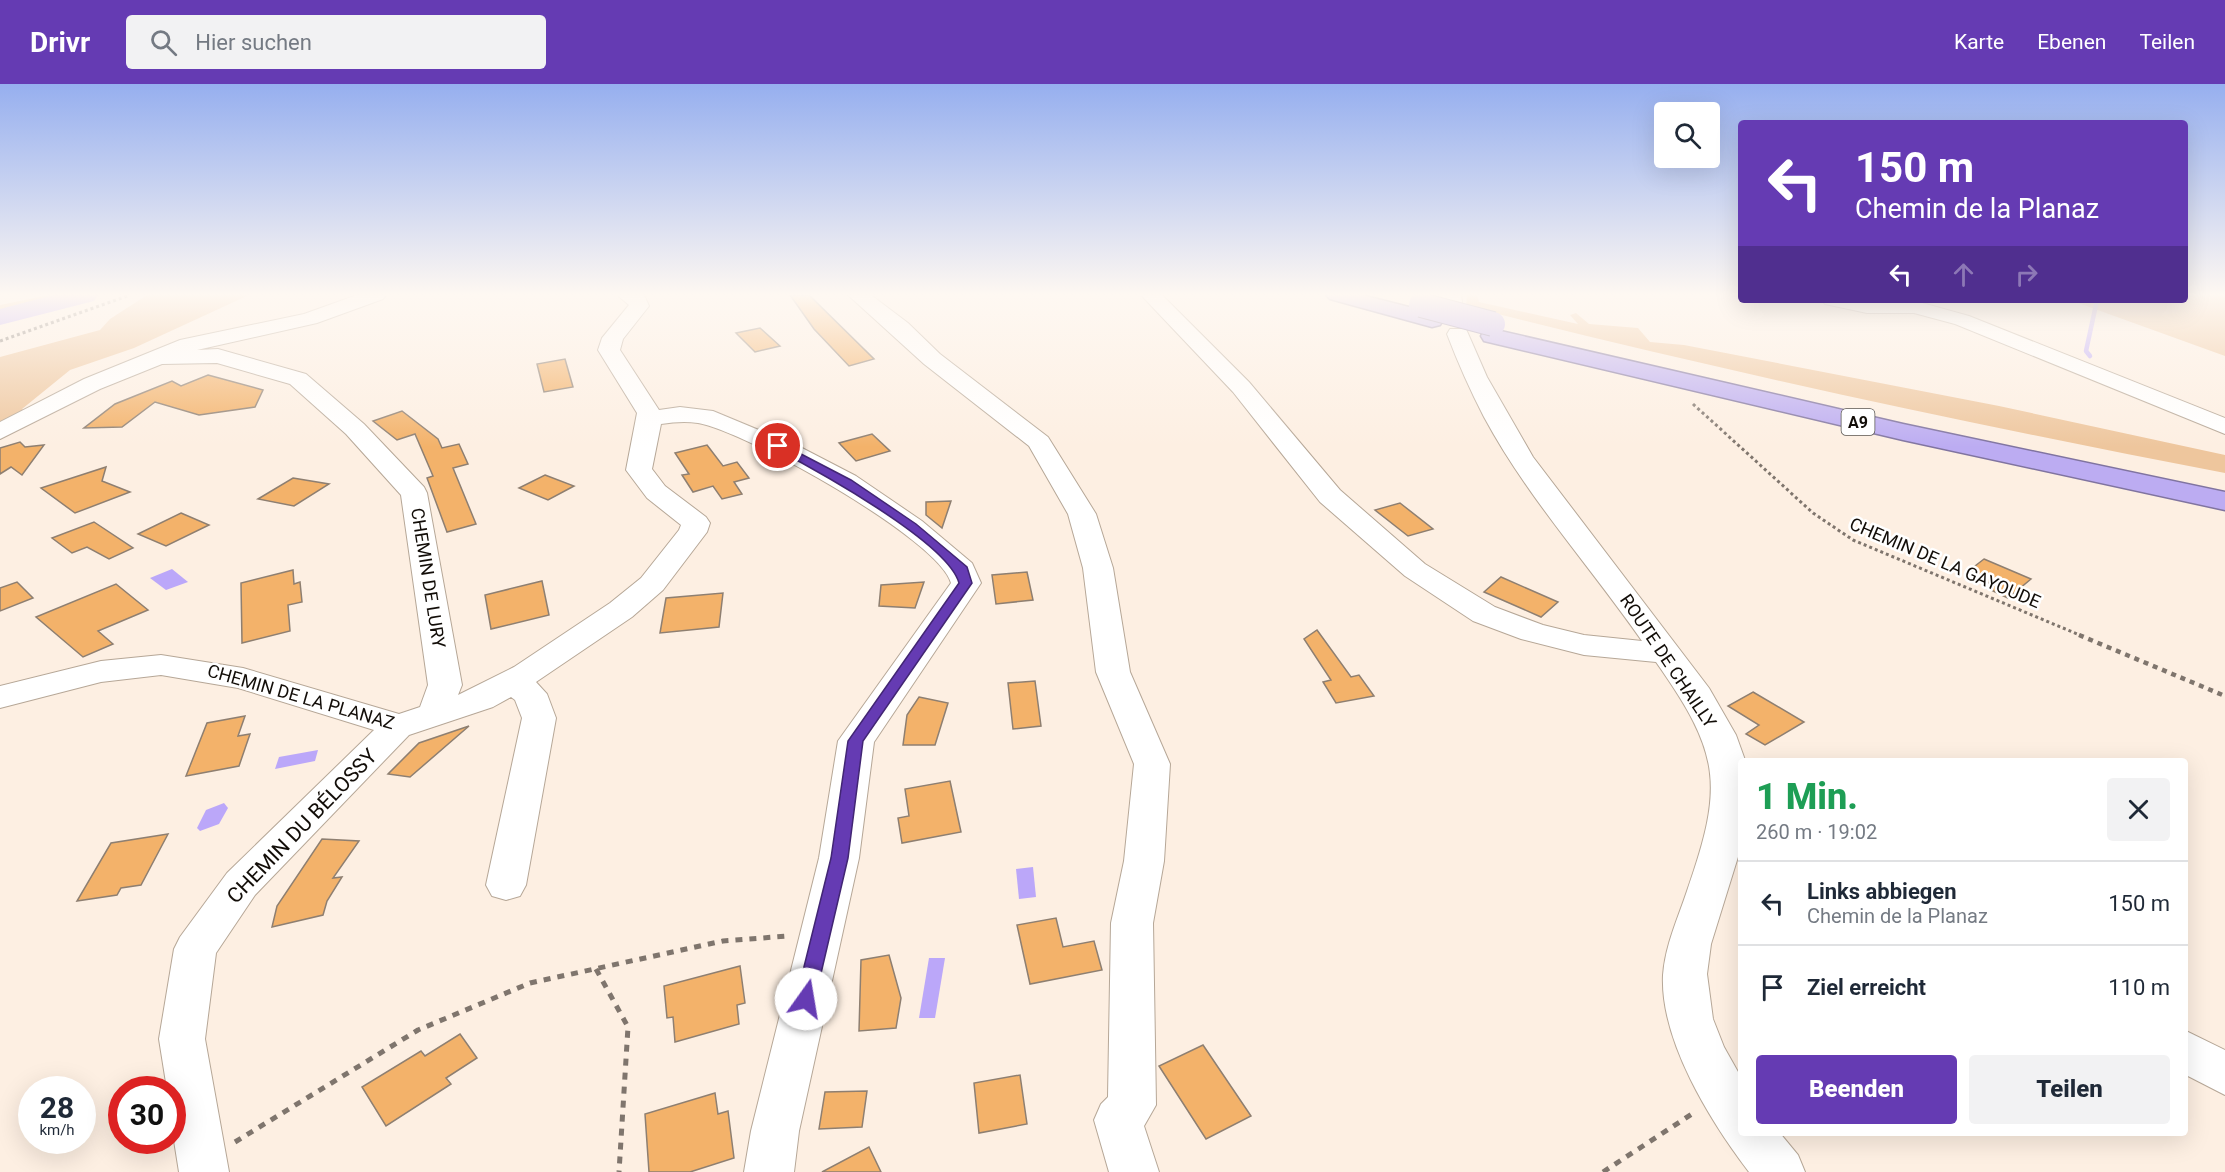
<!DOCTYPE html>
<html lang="de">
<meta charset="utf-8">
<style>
:root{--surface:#fff;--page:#f2f2f3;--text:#1f2937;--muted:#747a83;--line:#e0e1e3;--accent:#653bb3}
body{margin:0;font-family:Roboto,sans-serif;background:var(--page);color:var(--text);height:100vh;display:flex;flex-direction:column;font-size:22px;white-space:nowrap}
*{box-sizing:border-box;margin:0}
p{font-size:20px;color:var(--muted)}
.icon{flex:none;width:33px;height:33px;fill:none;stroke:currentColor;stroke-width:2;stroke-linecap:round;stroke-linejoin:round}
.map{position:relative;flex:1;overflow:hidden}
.drawer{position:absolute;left:1738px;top:674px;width:450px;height:378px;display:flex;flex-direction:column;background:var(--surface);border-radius:6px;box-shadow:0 6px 24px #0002}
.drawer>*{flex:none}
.hud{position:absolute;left:1738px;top:36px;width:450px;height:183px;border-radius:6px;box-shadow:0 6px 24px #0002;background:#653bb3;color:#fff;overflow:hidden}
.controls{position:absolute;left:1654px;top:18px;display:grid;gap:12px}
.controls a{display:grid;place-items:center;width:66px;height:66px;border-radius:6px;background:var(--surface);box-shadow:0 6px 24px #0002;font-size:30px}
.speed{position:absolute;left:18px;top:992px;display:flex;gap:12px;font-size:30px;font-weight:700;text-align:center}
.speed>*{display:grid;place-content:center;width:78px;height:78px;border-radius:50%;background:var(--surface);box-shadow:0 6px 24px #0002;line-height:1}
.speed small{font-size:15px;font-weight:400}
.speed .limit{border:9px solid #d22;background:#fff;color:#111}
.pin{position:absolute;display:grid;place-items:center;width:51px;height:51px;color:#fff;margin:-26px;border:3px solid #fff;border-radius:50%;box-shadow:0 2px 6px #0007}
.me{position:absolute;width:66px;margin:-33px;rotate:13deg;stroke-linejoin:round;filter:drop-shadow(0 0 4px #0008)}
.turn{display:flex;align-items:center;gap:21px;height:126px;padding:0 18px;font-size:27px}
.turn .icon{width:78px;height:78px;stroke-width:2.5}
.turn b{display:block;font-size:42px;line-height:51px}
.lanes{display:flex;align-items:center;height:57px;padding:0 18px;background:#0003;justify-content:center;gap:30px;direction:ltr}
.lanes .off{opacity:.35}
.round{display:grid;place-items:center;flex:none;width:63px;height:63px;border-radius:6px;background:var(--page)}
.overview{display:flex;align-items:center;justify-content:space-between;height:102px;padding:0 18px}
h1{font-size:36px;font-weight:800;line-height:45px;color:#1e9e55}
.action{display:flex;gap:12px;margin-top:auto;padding:12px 18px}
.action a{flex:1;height:69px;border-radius:6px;background:var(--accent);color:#fff;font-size:24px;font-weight:800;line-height:69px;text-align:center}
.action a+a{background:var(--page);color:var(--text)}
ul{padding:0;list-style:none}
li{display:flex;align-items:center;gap:18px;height:84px;padding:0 18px;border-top:2px solid var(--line)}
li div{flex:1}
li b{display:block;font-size:22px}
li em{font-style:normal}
header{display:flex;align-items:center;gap:36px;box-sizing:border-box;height:84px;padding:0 30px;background:var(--accent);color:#fff}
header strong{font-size:28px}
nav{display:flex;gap:33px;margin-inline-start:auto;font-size:21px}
.search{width:420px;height:54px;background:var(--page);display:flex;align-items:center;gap:15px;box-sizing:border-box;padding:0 21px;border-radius:6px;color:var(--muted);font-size:22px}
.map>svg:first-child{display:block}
.green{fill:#eec69d}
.water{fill:#bba7f9}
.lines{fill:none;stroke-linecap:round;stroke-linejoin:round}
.stream{stroke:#bba7f9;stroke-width:4.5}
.river{fill:#bba7f9;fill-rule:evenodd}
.building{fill:#f3b26a;stroke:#8e7f71;stroke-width:1.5}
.minor-casing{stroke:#b6a797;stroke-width:2}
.highway-casing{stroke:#8074a0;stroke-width:3}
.path-far2{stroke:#7f756d;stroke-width:3;stroke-dasharray:3 3;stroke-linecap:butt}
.path-far1{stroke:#7f756d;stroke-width:4.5;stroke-dasharray:5 5;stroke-linecap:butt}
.path{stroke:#7f756d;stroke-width:5;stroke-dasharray:7 7;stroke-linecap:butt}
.minor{fill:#fff;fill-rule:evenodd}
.highway{fill:#bcacf2;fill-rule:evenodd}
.highway-bridge-casing{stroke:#8074a0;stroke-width:26;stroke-linecap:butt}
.highway-bridge{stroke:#bcacf2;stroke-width:24}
.route{fill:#653bb3;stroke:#422674;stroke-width:1.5}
.labels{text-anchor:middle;stroke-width:5;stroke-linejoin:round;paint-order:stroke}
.shield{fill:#fff;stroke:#595652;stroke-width:1.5}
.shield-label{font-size:16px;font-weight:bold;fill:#120d08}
.street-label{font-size:18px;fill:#120d08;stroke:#fff}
.near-street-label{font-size:21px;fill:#120d08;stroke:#fff}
</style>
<header>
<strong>Drivr</strong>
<div class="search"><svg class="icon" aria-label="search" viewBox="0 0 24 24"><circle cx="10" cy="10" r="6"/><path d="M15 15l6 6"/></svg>Hier suchen</div>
<nav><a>Karte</a><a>Ebenen</a><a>Teilen</a></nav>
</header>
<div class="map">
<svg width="2225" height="1088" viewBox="0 0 2225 1088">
<rect width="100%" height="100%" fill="#fdefe2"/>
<g class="green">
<polygon points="49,211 73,211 0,230 0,221"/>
<polygon points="147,211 249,211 134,264 70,286 22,325 31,332 0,348 0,273 100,246 110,235"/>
<path d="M1467,211H1477L1479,218L1578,240L1570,231L1576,229L1589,240L1638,244L1650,258L1684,261L1999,322L2225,371V389C1970,340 1718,286 1466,222Z"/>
<polygon points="2186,211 2225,211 2225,272 2070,216 2186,216"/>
</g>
<g class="water">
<polygon points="172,485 188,498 166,506 150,494"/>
<polygon points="318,666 315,677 275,685 279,673"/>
<polygon points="224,719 228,724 219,740 200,747 197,744 206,726"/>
<polygon points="1033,783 1036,813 1019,815 1016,785"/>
<polygon points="929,874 945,874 935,934 919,934"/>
</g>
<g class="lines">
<polyline class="stream" points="2090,272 2086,267 2097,216"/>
<polygon class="river" points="53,211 98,211 94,217 0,241 0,225"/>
</g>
<g class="building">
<polygon points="790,211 809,211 874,275 849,282 814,245"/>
<polygon points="760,244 780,262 755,268 736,249"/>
<polygon points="565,275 573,303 544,308 537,280"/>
<polygon points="208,291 263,306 255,323 199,331 155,318 122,343 84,344 115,320 172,297 181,302"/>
<polygon points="402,327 438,355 442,364 459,360 468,380 453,384 476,440 447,448 427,394 433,392 415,350 397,356 373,337"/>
<polygon points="872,350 890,367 856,377 839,359"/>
<polygon points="20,358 25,363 44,361 22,391 11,383 0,390 0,364"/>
<polygon points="707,361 723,382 737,378 749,394 734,398 742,410 722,415 713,402 693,408 682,391 689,390 675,369"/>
<polygon points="106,383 102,397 130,408 75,429 41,404"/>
<polygon points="545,391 574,402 548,416 519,404"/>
<polygon points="293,394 329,400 294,422 258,415"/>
<polygon points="951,417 942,444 926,431 926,418"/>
<polygon points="1400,419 1433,445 1408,452 1375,426"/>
<polygon points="181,429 209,441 166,462 138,450"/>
<polygon points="94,438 133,464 109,475 87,463 72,469 52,454"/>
<polygon points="1984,475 2031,495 2008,514 1989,505 1994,501 1966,489"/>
<polygon points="293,486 294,500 300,498 302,518 288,521 290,547 242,559 241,499"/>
<polygon points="1027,488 1033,516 996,520 992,491"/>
<polygon points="1501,493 1558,518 1541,533 1484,508"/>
<polygon points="542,497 549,531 491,545 485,511"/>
<polygon points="17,498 33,514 0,527 0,504"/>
<polygon points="924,498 915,524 879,522 881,501"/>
<polygon points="116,500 148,526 98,547 113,560 83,573 36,533"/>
<polygon points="723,509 719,543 660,549 666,514"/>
<polygon points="1317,546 1351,593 1359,591 1374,612 1336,619 1323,598 1331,596 1304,555"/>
<polygon points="1035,597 1041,642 1013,645 1008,599"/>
<polygon points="1753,608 1804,638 1765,661 1746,650 1759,641 1728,622"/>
<polygon points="919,613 948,619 935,661 903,661 907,631"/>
<polygon points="245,632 238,652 250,650 239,682 186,692 207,639"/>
<polygon points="469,642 410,693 388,690 419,659"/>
<polygon points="950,697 961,748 902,759 898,734 909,732 905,705"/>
<polygon points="168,750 141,801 121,804 117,811 77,817 111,759"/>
<polygon points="322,755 359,757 333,794 342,793 327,817 323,831 272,843 277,822"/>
<polygon points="1056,834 1063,863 1094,857 1102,886 1030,900 1017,841"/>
<polygon points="889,871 901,914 896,944 859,947 861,876"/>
<polygon points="740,882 745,919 737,921 739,940 675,958 673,933 667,934 664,902"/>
<polygon points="460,950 477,974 446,994 451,1000 386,1042 362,1003 421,967 425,972"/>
<polygon points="1203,961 1251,1032 1206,1055 1159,982"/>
<polygon points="1020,991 1027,1040 979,1049 974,999"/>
<polygon points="867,1007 862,1043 819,1045 825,1008"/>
<polygon points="715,1009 718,1030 728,1027 734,1074 690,1088 649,1088 645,1030"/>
<polygon points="869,1063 881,1088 822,1088"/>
</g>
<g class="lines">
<defs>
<g id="minor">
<path d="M357,211H386L383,215L317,239L197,266L218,265L306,290L364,340L424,403L427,409L462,601L458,611L514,583L610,519L641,494L679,446L681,441L647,414L626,386L637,329L598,266L602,254L629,221L617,211H644L649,222L623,255L620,266L659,326L680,323L713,327L802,364L856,392L922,437L972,479L981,499L874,658L859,774L799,1047L794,1088H744L751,1047L819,774L838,657L951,499C939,455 745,347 698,339C685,337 674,338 661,340L652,385L665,402L706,433L710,439L707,448L663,506L632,533L536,598L547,610L556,634L526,801L520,812L506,816L492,812L486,801L522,634L515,616L511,613L493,623L409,651L255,811L216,869L205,955L229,1088H179L172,1044V1005H167L159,955L174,865L180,853L227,789L374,646L238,604L161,591L101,598L0,624V602L101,577L161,571L243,584L399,630L420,623L428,601L401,411L346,350L290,300L217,279L162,280L100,305L0,355V338L84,295L180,256L304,230Z"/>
<polygon points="848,211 871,211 908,239 940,270 1048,353 1096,430 1113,484 1130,588 1170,680 1164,777 1153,839 1156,1021 1144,1042 1159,1088 1109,1088 1094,1036 1101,1020 1108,1013 1111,839 1124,777 1134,680 1096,588 1083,484 1068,430 1029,362 924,280"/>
<path d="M1141,211H1162L1249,298L1340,406L1425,480L1495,523L1543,541L1584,551L1642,557C1590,482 1527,413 1484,333C1470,306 1458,279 1447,250L1450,245H1466L1487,293L1533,373L1709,604L1736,651L1745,676H1742V760L1711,860L1707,890L1713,935L1724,963L1742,995V1048H1779L1798,1071L1805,1088H1749C1711,1038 1660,957 1663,891C1665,862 1678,834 1687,807C1724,701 1721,670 1656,578L1584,571L1521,555L1473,537L1405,492L1320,418L1233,308Z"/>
<polygon points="1441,211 1461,211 1462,218 1459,222 1445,222"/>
<polygon points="1822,216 1915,217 1969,232 2225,334 2225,350 1955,240 1914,229 1867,229 1825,220"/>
<polygon points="2186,947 2225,966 2225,1011 2186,991"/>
</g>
<g id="highway">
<polygon points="1326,211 1362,211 1440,231 1443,236 1440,241 1432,243 1330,215"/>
<polygon points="1492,245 1903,340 2225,408 2225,426 1903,356 1484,257 1481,252 1484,247"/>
</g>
</defs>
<use href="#minor" class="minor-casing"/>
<use href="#highway" class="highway-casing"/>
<g class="path-far2">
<polyline points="0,257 130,211"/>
<polyline points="1693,320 1813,429 1853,456 2082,552"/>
</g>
<polyline class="path-far1" points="2079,551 2225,612"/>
<g class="path">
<polyline points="596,885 628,943 619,1088"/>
<polyline points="235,1058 418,946 530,899 723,857 788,852"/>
<polyline points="1603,1088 1695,1028"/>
</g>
<use href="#minor" class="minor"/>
<use href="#highway" class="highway"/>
<defs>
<polyline id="highway-bridge" points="1421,221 1493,240"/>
</defs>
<use href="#highway-bridge" class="highway-bridge-casing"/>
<use href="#highway-bridge" class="highway-bridge"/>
</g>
<linearGradient id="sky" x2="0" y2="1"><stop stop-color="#96afef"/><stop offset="0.58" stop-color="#fef8f2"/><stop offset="1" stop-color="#fef8f2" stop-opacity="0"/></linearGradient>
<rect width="2225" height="363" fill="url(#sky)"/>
<path class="route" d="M778,358L851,396L916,440L967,483L972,499L863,657L848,774L815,915L813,921L806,923L799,921L796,915L831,774L848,657L959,499C948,458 814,385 774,364L772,362Z"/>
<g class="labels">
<rect class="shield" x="1841.5" y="325" width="33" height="26" rx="4.5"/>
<g class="shield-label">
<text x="1858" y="344">A9</text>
</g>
<g class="street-label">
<text transform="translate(1945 479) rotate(23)" y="6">CHEMIN DE LA GAYOUDE</text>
<text transform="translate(428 494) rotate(81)" y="6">CHEMIN DE LURY</text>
<text transform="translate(1668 577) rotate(56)" y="6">ROUTE DE CHAILLY</text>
<text transform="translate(301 613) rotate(16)" y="6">CHEMIN DE LA PLANAZ</text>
</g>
<g class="near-street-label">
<text transform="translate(302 742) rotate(-46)" y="7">CHEMIN DU BÉLOSSY</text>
</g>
</g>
</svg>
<div class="controls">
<a><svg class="icon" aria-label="search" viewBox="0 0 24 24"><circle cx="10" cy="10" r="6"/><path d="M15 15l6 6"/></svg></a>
</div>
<div class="speed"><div>28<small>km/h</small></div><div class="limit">30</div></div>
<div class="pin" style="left:778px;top:362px;background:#d93025"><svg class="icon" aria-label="arrive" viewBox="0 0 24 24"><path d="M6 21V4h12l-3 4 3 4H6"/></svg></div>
<svg class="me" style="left:806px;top:915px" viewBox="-20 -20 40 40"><circle r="19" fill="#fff"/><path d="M0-13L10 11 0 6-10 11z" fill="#653bb3"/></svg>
<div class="hud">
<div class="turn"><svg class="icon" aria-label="left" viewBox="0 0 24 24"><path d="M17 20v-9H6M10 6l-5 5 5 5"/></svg><div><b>150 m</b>Chemin de la Planaz</div></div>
<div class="lanes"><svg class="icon" aria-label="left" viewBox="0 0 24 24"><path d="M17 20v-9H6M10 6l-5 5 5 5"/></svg><svg class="icon off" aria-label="ahead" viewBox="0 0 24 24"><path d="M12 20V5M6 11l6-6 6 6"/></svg><svg class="icon off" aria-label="right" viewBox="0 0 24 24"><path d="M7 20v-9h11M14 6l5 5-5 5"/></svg></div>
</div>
<section class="drawer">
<div class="overview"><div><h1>1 Min.</h1><p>260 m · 19:02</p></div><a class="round"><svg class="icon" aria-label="close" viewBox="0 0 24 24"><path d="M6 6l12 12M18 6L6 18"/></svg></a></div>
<ul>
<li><svg class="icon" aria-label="left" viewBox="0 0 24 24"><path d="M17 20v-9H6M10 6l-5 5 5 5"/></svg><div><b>Links abbiegen</b><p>Chemin de la Planaz</p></div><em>150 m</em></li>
<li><svg class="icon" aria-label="arrive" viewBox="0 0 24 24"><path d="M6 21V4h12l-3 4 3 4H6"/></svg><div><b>Ziel erreicht</b></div><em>110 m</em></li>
</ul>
<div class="action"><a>Beenden</a><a>Teilen</a></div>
</section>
</div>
